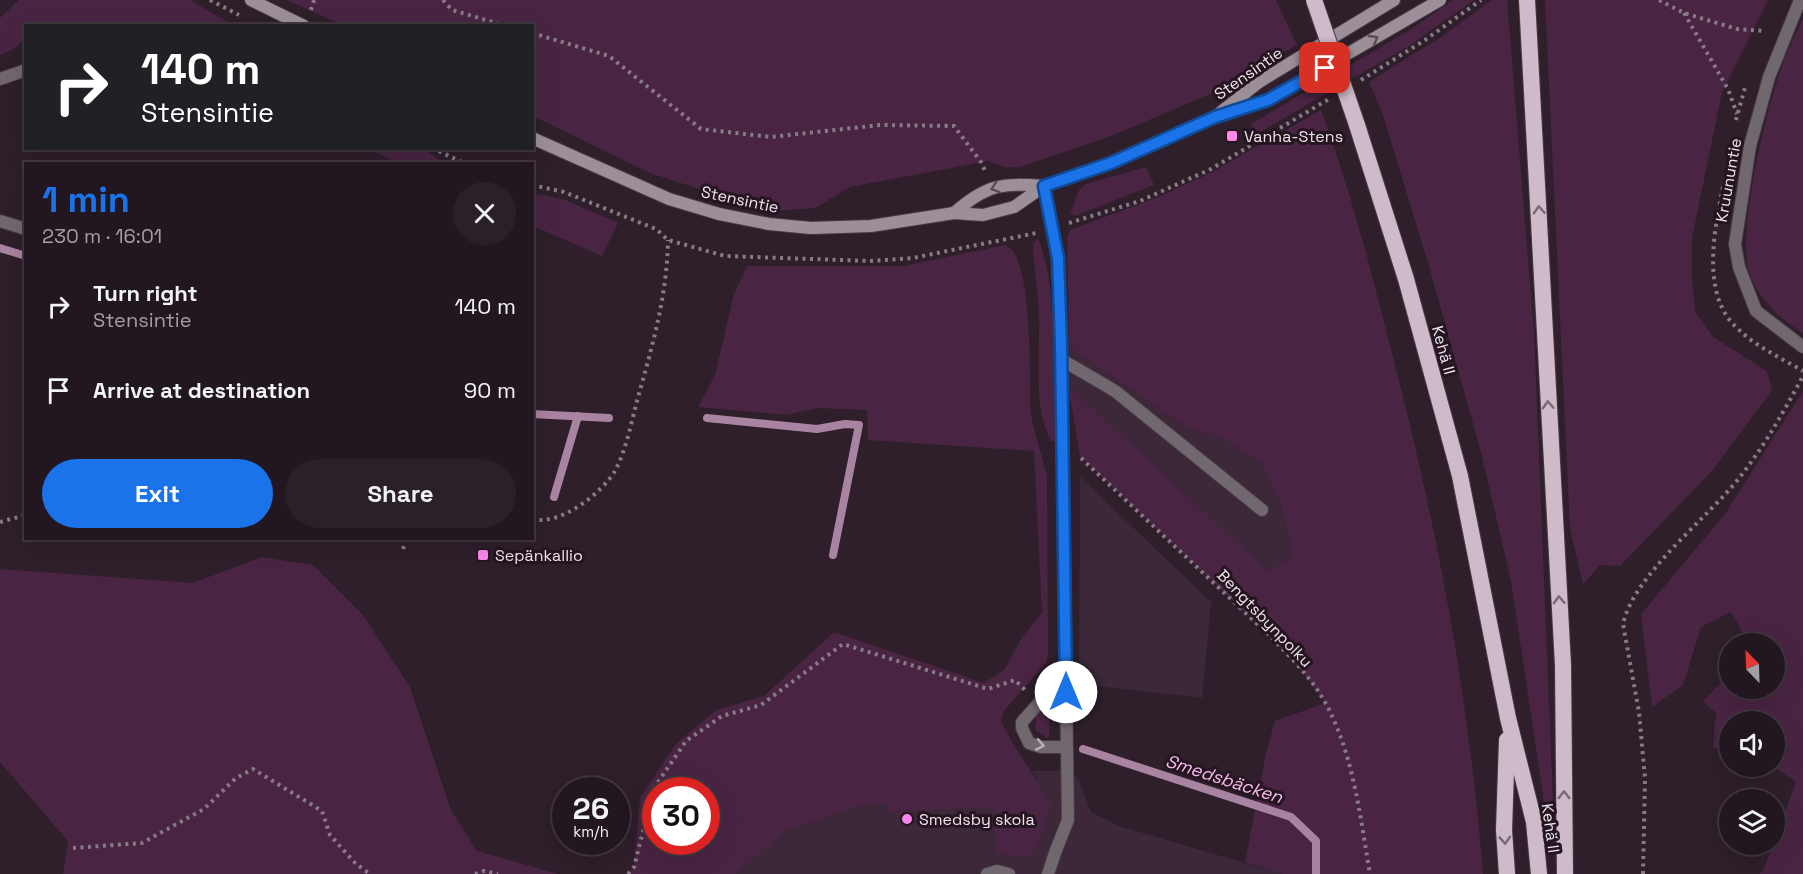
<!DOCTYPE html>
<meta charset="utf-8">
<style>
:root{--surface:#221720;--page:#2a2029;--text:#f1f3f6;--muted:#a29fa5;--line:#3f363e;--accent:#1a73e8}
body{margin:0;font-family:"Space Grotesk",sans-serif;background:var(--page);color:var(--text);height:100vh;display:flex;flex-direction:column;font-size:22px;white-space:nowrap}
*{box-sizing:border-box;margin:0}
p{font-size:20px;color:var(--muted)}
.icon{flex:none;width:33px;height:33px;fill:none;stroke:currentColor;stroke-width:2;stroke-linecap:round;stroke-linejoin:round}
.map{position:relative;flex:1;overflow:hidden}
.side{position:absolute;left:24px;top:162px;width:510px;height:378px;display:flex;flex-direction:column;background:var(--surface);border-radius:0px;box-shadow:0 6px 24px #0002,0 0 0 2px var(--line)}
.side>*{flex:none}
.top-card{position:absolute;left:24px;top:24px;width:510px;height:126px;border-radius:0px;box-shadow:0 6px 24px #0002,0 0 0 2px var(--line);background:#202124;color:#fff;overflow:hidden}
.needle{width:39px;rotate:337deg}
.fabs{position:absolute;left:1719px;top:633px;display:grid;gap:12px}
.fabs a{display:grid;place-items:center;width:66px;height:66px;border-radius:50%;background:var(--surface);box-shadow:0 6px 24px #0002,0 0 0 2px var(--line);font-size:30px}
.speed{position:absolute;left:552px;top:777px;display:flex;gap:12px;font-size:30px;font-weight:700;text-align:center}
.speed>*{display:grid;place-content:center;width:78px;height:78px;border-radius:50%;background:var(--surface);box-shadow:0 6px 24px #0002,0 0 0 2px var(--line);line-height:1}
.speed small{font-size:15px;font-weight:400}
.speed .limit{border:9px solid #d22;background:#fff;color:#111}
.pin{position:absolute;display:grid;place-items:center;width:51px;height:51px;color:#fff;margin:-26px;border-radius:12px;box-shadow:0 3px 9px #0006}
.me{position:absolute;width:66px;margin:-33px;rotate:0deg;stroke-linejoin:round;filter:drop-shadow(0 0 4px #0008)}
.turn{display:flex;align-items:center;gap:21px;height:126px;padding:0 18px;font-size:27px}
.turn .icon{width:78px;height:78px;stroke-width:2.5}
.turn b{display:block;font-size:42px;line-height:51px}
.round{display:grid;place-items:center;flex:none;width:63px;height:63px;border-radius:32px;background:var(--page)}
.head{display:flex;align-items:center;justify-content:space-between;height:102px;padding:0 18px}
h1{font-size:36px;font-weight:800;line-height:45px;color:var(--accent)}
.primary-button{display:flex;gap:12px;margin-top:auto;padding:12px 18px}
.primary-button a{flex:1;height:69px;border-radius:36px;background:var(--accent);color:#fff;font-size:24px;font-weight:800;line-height:69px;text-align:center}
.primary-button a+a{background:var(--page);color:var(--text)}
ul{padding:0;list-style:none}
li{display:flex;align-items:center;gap:18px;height:84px;padding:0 18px}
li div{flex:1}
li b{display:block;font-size:22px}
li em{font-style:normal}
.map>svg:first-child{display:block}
.built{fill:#3c2839}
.green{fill:#492543;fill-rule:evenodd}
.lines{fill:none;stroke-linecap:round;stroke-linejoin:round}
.stream{stroke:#a983a2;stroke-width:8}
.service-casing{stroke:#493b46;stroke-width:14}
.minor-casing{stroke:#493b46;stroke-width:14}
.tertiary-casing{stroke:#493b46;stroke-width:14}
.secondary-casing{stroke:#493b46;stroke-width:14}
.trunk-casing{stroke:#493b46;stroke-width:18}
.path{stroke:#887b85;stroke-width:4;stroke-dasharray:3 4.5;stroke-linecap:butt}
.service{stroke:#71686f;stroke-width:12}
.minor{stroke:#71686f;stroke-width:12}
.tertiary{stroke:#71686f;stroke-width:12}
.secondary{stroke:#9c8f99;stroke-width:12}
.trunk{stroke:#cebac9;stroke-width:16}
.trunk-bridge-casing{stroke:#493b46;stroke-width:18;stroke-linecap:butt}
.trunk-bridge{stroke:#cebac9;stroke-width:16}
.oneway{stroke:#5a4c57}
.oneway2{stroke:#796875}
.oneway3{stroke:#bcb2ba}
.route-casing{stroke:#114b97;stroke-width:15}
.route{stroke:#1a73e8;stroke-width:10}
.poi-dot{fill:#fa87e7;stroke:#241521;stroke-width:2}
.labels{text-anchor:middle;stroke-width:6;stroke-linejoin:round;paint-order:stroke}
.street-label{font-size:16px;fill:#eee4ec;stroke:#241521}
.poi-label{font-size:16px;fill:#eee4ec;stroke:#241521;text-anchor:start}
.water-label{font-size:18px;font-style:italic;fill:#f7bbeb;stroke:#241521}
</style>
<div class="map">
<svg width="1803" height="874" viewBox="0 0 1803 874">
<rect width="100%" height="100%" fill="#2e1f2b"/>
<g class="built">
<polygon points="1069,347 1190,430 1216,435 1262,463 1281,506 1294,556 1269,572 1068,385"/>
<polygon points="1080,477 1211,602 1202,698 1079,684"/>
<polygon points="1032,771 1066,771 1078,778 1091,812 1119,826 1282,874 736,874 785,832 858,806 888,804 888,812 1050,804"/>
</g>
<g class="green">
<path d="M19,0H190L233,25L26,26C26,43 15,49 0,55V18Z"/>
<polygon points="287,0 1276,0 1297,45 1210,94 1111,136 1020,167 1004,167 988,161 850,187 815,208 774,211 718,195 650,173 533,116 532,26 342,25"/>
<polygon points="1453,0 1474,0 1409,46 1255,135 1251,124 1413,28"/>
<polygon points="1492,0 1507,0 1534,332 1554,827 1551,829 1548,828 1511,581 1481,452 1428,263 1382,112 1369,82 1438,39"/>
<polygon points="1545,0 1768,0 1722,92 1692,238 1692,277 1695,312 1713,337 1767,371 1772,390 1712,471 1620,566 1600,565 1583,584 1570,529"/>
<path d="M1803,18V333C1782,321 1756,297 1749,272C1737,232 1766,110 1781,69C1786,51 1796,35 1803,18Z"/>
<path d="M1321,110C1349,186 1369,263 1389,341C1436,521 1468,689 1483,874H1282L1245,862L1266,753L1275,721L1325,703L1299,667L1270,636L1080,456L1068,385L1268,571L1294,556L1281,506L1262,463L1216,435L1190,430L1069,347L1067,237L1070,230L1158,197L1212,172Z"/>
<polygon points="370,149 424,149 444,163 397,163"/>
<polygon points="1146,167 1154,185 1075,216 1070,214 1079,190 1086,184"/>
<polygon points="533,193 565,200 618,223 602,256 533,226"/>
<path d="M1038,238C1059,288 1053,385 1055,441H1051C1033,410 1040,354 1039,318C1038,295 1035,272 1033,249V243Z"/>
<path d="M1005,245C1034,253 1029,385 1031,414C1034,436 1043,455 1047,477L1048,655L1046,663L1004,711L1001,721C1015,750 1035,776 1051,804L1038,846L1029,857L996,853L994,807L888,812L887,804L858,806L785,832L736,874H628L634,867L640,798L675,745L716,710L764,696L834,632L984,683L1005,669L1022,637L1042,613L1034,451L868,440L867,410L818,408L786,415L698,407L715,375L734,294L747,266H904ZM656,790H706V842H656Z"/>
<polygon points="1803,391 1803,874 1759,874 1763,871 1796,782 1774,767 1774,722 1730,722 1729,748 1713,748 1716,713 1703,701 1729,674 1730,688 1774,688 1774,644 1749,643 1731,612 1701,627 1683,685 1652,707 1641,614 1725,514"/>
<polygon points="261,557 313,565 363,615 410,687 451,810 477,851 558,874 63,874 68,841 0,762 0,569 193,583"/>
<polygon points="1049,701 1049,737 1047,738 1035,730 1036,717"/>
</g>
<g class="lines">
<g class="stream">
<polyline points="0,248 26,256"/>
<polyline points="532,414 609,418"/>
<polyline points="707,418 817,429 845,424 859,425 833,555"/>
<polyline points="554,497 578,416"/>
<polyline points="1083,749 1291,817 1316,841 1316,874"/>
</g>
<defs>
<g id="service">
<polyline points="0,221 26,229"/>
<polyline points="1062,360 1115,391 1262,510"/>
<polyline points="987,874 997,871 1009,874"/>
<polyline points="1048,874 1056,850"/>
</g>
<g id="minor">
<polyline points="0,79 26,70"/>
<polyline points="1044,186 1058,259 1061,343 1068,820 1056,850"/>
<polyline points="1066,673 1022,722 1022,728 1029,743 1041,747 1066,747"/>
</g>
<polyline id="tertiary" points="1800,0 1769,77 1750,146 1735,244 1739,267 1756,311 1803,347"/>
<g id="secondary">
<polyline points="251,0 304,26"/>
<polyline points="1221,112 1259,82 1394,0"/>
<polyline points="532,138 669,199 719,214 769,224 811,228 871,226 954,213 983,215 1014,207 1044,186 1111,163 1215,117 1268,100 1440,0"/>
<path d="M954,213C987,184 1002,183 1044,186"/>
</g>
<g id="trunk">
<polyline points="1527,0 1563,665 1565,874"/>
<polyline points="1357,125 1406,279 1460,476 1508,718 1534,822 1539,874"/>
<polyline points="1507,874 1504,830 1507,740"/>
</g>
</defs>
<use href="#service" class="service-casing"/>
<use href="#minor" class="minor-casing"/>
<use href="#tertiary" class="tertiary-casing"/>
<use href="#secondary" class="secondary-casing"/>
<use href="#trunk" class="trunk-casing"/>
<g class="path">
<polyline points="210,0 239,15"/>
<polyline points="443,0 452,10 506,26"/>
<polyline points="1659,0 1684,13 1737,29 1766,31"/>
<polyline points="311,10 314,0"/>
<polyline points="1684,13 1728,89 1737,114"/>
<polyline points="532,33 609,56 701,129 771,137 880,125 954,126 981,162 986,173"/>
<polyline points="1361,80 1425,40 1481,0"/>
<polyline points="1736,120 1746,84"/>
<polyline points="432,148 466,164"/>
<polyline points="532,185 564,192 656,229 668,240 725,256 870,261 913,258 1036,233"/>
<path d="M1723,187C1715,227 1701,291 1734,325C1753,345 1779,357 1803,371"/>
<polyline points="1069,223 1140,201 1211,169 1329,99"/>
<path d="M1081,458L1270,636C1290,657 1312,678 1326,704C1354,756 1360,817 1370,874"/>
<path d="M532,519C560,526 601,494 615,471C626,450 631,424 637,401C652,347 667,297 668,240"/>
<polyline points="0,522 26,515"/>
<polyline points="403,549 405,543"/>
<polyline points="73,848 142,843 204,809 236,778 253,769 322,811 330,835 356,864 370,874"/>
<polyline points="475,874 484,871 498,874"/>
<polyline points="628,874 634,867 654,788 686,741 722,716 761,705 843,644 988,689 1015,680 1027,692"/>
<path d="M1643,874L1645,778L1639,712L1623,624C1634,574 1708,518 1740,477C1765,445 1784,411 1803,376"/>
</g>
<use href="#service" class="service"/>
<use href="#minor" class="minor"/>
<use href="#tertiary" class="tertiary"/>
<use href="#secondary" class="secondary"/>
<use href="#trunk" class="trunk"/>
<defs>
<polyline id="trunk-bridge" points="1314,0 1357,125"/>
</defs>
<use href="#trunk-bridge" class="trunk-bridge-casing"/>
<use href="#trunk-bridge" class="trunk-bridge"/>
</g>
<defs><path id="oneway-chevron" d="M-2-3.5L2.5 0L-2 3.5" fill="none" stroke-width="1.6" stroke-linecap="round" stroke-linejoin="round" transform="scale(1.5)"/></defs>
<g class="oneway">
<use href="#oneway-chevron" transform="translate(1374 39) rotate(-31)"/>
<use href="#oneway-chevron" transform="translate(995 188) rotate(162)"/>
</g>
<g class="oneway2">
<use href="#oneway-chevron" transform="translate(1539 210) rotate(-93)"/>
<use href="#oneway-chevron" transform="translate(1548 405) rotate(-93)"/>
<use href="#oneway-chevron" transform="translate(1559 600) rotate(-93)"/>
<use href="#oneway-chevron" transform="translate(1564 795) rotate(-90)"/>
<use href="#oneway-chevron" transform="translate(1505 840) rotate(86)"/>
</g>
<use class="oneway3" href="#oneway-chevron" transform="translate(1040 745) rotate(11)"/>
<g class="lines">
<defs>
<polyline id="route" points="1066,692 1061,343 1058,258 1044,186 1111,163 1215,117 1268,100 1325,68"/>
</defs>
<use href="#route" class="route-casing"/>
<use href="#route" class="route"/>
</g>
<g class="poi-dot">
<rect x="1226" y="130" width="12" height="12" rx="3"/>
<rect x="477" y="549" width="12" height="12" rx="3"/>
<circle cx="907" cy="819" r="6"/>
</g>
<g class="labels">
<g class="street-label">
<text transform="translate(1248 73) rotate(-35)" y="6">Stensintie</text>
<text transform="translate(1728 180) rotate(-80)" y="6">Kruununtie</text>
<text transform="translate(740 199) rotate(12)" y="6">Stensintie</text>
<text transform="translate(1444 350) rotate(75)" y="6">Kehä II</text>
<text transform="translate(1265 618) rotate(46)" y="6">Bengtsbynpolku</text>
<text transform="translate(1551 828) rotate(82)" y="6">Kehä II</text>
</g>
<g class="poi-label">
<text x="1244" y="142">Vanha-Stens</text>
<text x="495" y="561">Sepänkallio</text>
<text x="919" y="825">Smedsby skola</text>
</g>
<g class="water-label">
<text transform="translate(1224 779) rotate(18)" y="6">Smedsbäcken</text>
</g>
</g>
</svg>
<div class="fabs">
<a><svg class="needle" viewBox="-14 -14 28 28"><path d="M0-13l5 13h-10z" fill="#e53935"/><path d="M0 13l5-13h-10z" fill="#a29fa5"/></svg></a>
<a><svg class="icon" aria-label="sound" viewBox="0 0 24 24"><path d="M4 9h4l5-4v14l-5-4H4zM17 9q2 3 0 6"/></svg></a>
<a><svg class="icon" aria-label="layers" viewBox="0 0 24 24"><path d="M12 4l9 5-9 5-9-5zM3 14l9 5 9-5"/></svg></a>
</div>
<div class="speed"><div>26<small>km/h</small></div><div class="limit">30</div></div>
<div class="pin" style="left:1325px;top:68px;background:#d93025"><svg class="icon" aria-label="arrive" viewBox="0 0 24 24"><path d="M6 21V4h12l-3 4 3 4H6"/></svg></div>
<svg class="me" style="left:1066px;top:692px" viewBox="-20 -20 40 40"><circle r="19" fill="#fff"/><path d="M0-13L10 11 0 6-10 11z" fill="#1a73e8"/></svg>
<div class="top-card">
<div class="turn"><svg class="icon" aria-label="right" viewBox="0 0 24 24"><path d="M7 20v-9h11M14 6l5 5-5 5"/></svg><div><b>140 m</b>Stensintie</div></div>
</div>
<section class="side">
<div class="head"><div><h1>1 min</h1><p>230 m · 16:01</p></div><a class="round"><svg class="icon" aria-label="close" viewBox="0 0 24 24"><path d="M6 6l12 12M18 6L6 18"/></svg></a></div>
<ul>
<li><svg class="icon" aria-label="right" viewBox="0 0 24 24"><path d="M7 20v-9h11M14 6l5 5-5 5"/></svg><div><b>Turn right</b><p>Stensintie</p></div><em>140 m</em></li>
<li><svg class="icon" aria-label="arrive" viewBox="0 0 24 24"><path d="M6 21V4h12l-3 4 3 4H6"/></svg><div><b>Arrive at destination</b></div><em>90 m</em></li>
</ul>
<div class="primary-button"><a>Exit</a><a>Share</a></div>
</section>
</div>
